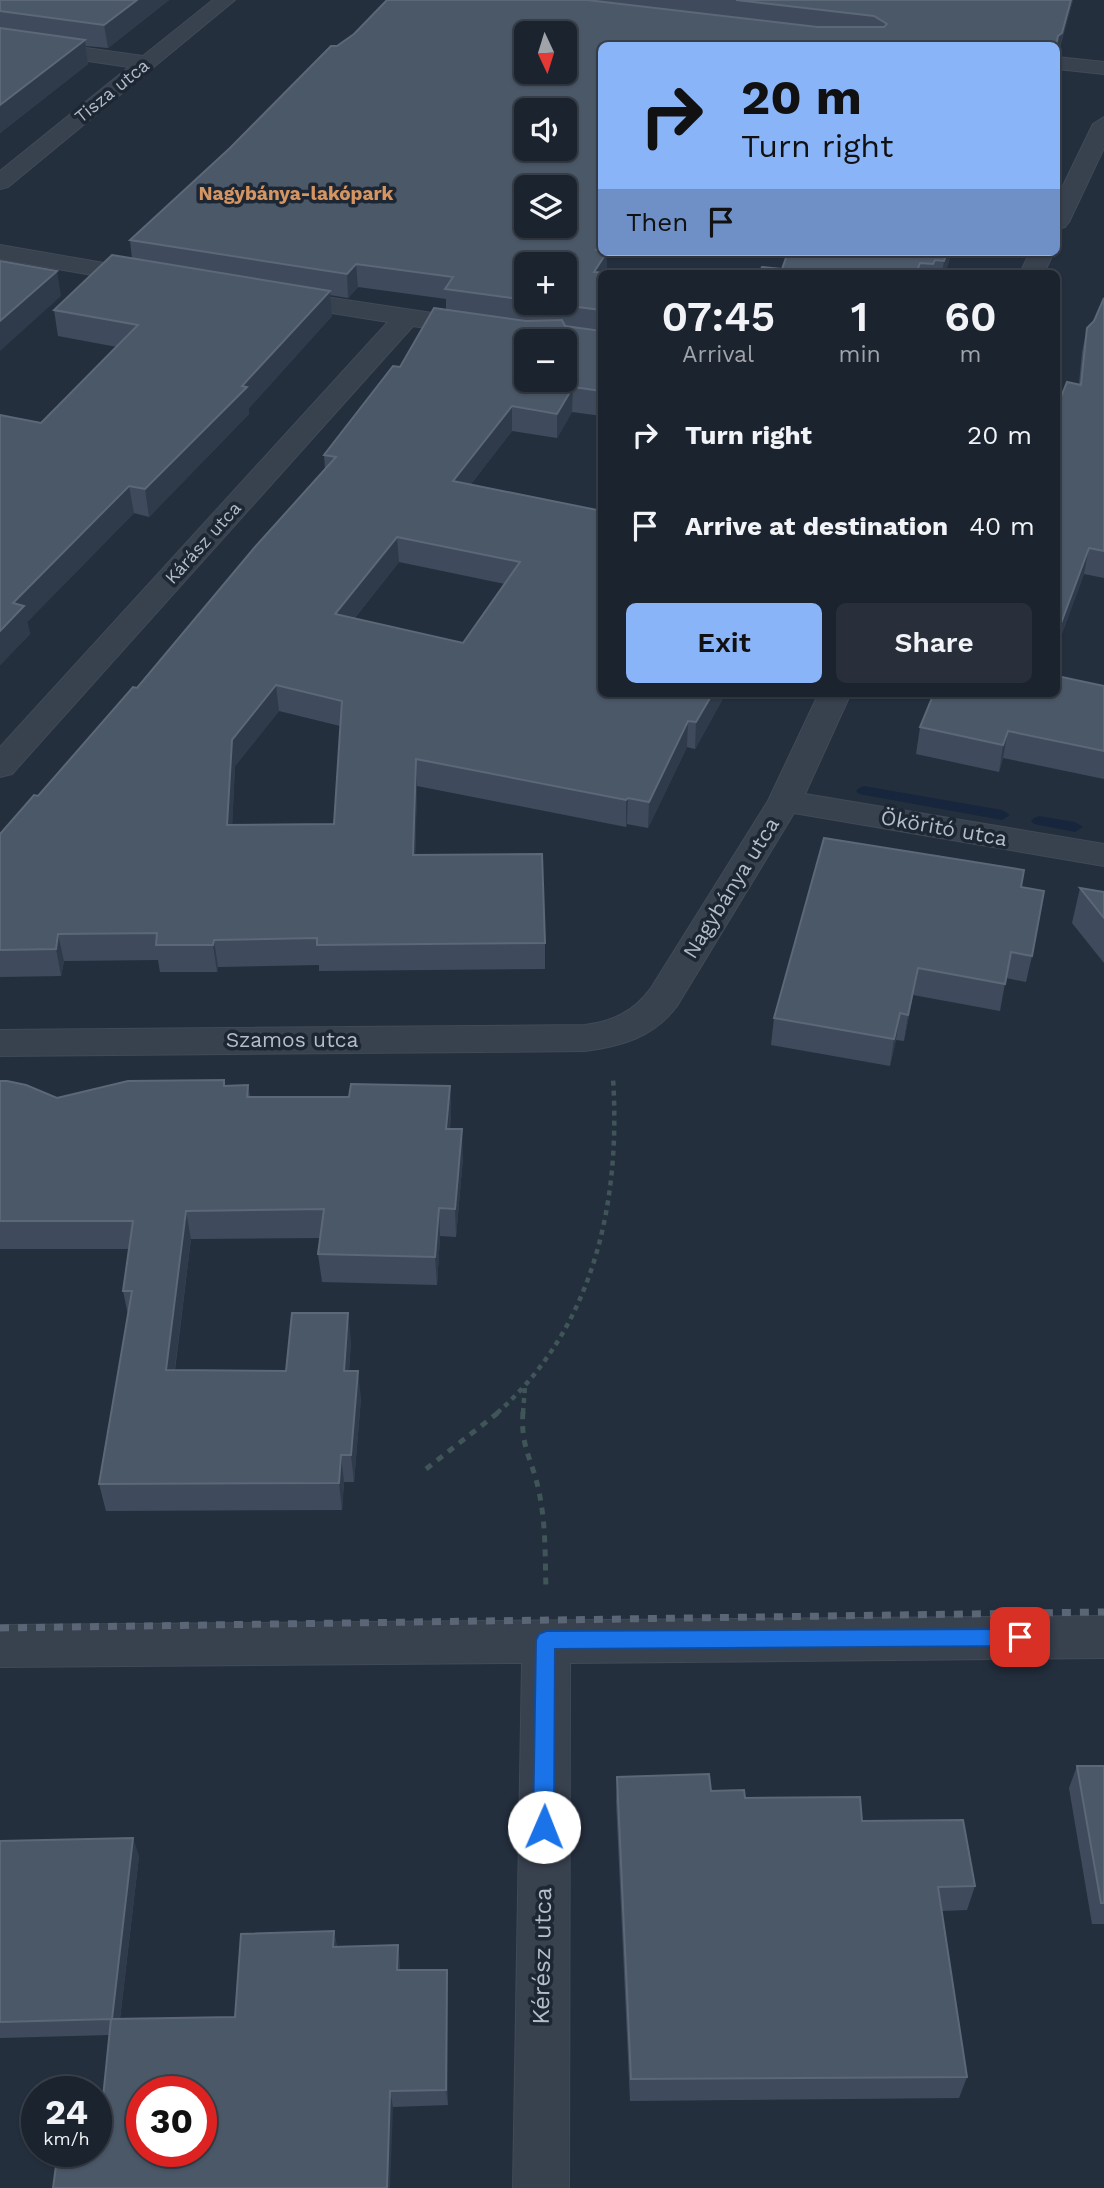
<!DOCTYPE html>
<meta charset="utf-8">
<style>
:root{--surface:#1b232e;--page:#282f3a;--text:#f1f3f6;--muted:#a0a4aa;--line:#39404a;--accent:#8ab4f8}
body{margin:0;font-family:"Work Sans",sans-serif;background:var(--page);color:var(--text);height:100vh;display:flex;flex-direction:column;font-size:26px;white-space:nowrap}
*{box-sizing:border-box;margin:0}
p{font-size:23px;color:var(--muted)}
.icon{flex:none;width:38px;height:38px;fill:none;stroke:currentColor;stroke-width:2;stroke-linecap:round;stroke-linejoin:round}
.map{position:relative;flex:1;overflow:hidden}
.drawer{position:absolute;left:598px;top:270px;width:462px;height:427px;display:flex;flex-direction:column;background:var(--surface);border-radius:10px;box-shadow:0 2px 5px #0004,0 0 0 2px var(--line)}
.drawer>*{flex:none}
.top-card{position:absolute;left:598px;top:42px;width:462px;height:214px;border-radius:10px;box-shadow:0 2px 5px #0004,0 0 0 2px var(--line);background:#8ab4f8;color:#111;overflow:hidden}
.needle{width:46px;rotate:176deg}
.controls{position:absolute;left:514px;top:21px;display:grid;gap:14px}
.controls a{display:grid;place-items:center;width:63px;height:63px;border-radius:10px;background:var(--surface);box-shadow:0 2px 5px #0004,0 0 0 2px var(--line);font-size:35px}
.speed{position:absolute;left:21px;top:2076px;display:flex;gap:14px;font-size:35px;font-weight:700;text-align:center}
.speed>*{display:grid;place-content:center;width:91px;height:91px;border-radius:50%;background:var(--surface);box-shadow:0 2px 5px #0004,0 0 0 2px var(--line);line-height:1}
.speed small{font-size:18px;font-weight:400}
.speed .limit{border:10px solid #d22;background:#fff;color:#111}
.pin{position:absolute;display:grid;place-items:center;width:60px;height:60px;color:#fff;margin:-30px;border-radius:14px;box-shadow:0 4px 10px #0006}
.me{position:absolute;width:77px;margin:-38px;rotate:1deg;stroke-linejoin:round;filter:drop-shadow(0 0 5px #0008)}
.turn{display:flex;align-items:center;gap:24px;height:147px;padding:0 28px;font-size:32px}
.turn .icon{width:91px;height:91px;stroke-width:2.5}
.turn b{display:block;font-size:49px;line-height:60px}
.then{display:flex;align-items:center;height:66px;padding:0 28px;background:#0003;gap:14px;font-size:26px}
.eta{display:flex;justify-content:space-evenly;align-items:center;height:119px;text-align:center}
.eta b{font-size:42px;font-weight:600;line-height:49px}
.primary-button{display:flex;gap:14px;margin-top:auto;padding:14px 28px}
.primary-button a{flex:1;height:80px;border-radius:10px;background:var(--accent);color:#111;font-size:28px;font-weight:600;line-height:80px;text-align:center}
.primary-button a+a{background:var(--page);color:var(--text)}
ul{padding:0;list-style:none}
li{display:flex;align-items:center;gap:21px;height:91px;padding:0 28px}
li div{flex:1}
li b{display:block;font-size:26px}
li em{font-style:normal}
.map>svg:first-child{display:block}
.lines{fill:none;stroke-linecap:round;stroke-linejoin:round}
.stream{fill:#17263c;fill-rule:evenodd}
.minor-casing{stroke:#414a57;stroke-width:2}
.path-far1{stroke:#3f5557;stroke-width:4.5;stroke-dasharray:5 5;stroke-linecap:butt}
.path{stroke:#3f5557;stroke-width:5;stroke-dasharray:7 7;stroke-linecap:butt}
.minor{fill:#38414e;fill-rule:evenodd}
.rail{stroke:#5a6575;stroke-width:7;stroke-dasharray:9 9;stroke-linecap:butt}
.wall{fill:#3f4b5c;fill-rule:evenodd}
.shaded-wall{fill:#2f3b4b}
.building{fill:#4b5868;stroke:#5c6777;stroke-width:2;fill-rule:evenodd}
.route{fill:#1a73e8;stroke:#114b97;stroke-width:2}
.labels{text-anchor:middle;stroke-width:7;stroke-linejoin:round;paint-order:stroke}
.far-street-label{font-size:18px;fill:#b4bcc9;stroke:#1d2633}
.far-neighbourhood-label{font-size:19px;font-weight:bold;fill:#d59563;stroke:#1d2633}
.street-label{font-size:21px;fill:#b4bcc9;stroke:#1d2633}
.near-street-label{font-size:24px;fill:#b4bcc9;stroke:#1d2633}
</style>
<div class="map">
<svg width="1104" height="2188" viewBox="0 0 1104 2188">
<rect width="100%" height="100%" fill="#242f3e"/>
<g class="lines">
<g class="stream">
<polygon points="864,786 1002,810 1010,815 1002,820 859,794 856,791 859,788"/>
<polygon points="1039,816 1075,822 1083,827 1075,832 1034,824 1031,821 1034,818"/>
</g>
<defs>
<g id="minor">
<polygon points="213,0 235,0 8,187 0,189 0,171 129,67 0,48 0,36 143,56"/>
<polygon points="1057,57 1104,62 1104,74 1057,69"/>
<polygon points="1104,117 1104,148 1069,222 1065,227 1057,229 1057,198 1093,124"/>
<polygon points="0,245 150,271 159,273 162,278 159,283 150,285 0,259"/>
<polygon points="1030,252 1054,252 1044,273 1020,273"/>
<polygon points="279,290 479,320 488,323 492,328 488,333 479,336 413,326 12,774 0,777 0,747 388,322 270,303 266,298 270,293"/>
<path d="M819,693H851L805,794L1104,844V866L794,813L677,1006C654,1037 622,1046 585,1051L0,1056V1030L585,1025C614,1021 633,1012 651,988L768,801Z"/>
<polygon points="1104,1616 1104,1658 570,1663 569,2188 513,2188 522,1663 0,1667 0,1625"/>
</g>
</defs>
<use href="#minor" class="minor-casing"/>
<g class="path-far1">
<path d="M497,1413C594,1328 621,1202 613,1078"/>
<polyline points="523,1413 525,1386"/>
</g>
<g class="path">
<path d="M523,1412C520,1447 533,1461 539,1492C546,1524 545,1558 546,1591"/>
<polyline points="426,1469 499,1412"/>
</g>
<use href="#minor" class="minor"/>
<polyline class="rail" points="0,1628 1104,1612"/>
</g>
<g class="wall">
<polygon points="0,0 169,0 108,48 86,46 88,64 0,133"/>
<path d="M387,0H1073L1058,54L602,46V252H609L607,255V273H602V416L572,412L557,438L512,431L471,484L726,693L695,749L687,747L648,828L627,824L626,827L417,786L415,855L545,943V969L319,971V965L218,967L217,972H160L158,960L64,961L61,976L0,977V834L38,796L137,688L325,469L324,455L400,367L446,310V299L358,287L348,298L330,295L332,316L249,408V414L149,517L134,513L27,622L30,634L0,665V415L41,423L117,347L58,336L54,310L132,259L130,240L230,148L337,46L354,34ZM527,264L565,303H527ZM399,562L505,584L463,643L354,619ZM279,711L340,726L334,824L232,825L235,766Z"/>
<polygon points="788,252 952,252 945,273 759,273 782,269"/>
<polygon points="1104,298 1104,578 1084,574 1057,647 1057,407 1079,384 1082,352 1087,328 1094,321"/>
<polygon points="1104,686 1104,779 1003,758 999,772 916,754 920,727"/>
<polygon points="1021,887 1032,956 1026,982 1006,978 1000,1011 913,995 904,1041 896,1040 890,1066 771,1045 774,1018"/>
<polygon points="1080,888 1104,892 1104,963 1072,923"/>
<polygon points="224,1080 225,1086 248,1085 250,1097 349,1097 450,1086 451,1114 450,1129 463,1157 456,1237 440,1236 437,1285 322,1282 318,1254 320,1238 191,1239 175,1370 286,1371 351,1341 349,1371 361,1398 354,1482 344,1482 342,1510 106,1511 99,1484 128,1315 123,1291 129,1249 0,1249 0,1081 57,1098"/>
<polygon points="1077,1766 1104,1766 1104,1924 1092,1924 1069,1788"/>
<polygon points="617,1777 711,1791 862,1821 975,1886 967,1910 942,1911 967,2077 959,2098 630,2101 616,1801"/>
<polygon points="0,1841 139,1856 120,2019 235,2017 334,1931 337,1947 400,1962 400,1970 447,1970 448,1986 448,2105 393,2107 98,2147 109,2035 0,2038"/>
</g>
<g class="shaded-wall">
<polygon points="137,0 169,0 108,48 104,25"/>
<polygon points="1071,0 1073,0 1072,4 1057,55 1057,46 1056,46 1058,36"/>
<polygon points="85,40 88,64 0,133 0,105"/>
<polygon points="602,240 602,252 609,252 607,255 607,273 594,272 596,250"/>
<polygon points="947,252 952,252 945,273 942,273 944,261"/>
<polygon points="356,264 358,287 348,298 347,274"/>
<polygon points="57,271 61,296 0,351 0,321"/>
<polygon points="330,291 332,316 249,408 249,414 149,517 145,489"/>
<polygon points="573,387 572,412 557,438 557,414"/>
<polygon points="512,406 512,431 454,506 453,481"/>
<polygon points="129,486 134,513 27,622 30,634 0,665 0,631 13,603"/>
<polygon points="397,537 399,562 337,640 335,614"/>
<polygon points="1089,548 1084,574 1057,647 1057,634"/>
<polygon points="276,685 279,711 235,766 231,852 227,825 232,740"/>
<polygon points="713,693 726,693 695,749 696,722"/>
<polygon points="688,721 687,747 648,828 649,802"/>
<polygon points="1008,731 1003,758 999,772 1003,745"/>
<polygon points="416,759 417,786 415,882 413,855"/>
<polygon points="628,798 627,824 626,827 626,800"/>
<polygon points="58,934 64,961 61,976 56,949"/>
<polygon points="214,940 218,967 217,972 213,945"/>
<polygon points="918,968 913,995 904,1041 908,1015"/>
<polygon points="900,1013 896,1040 890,1066 894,1039"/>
<polygon points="450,1086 451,1114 447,1157 446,1129"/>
<polygon points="462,1129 463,1157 456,1237 455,1209"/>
<polygon points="439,1208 440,1236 437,1285 435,1257"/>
<polygon points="186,1211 191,1239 171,1398 166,1370"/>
<polygon points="348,1313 351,1341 347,1398 344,1371"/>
<polygon points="358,1371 361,1398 354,1482 351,1455"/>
<polygon points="341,1455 344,1482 342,1510 339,1483"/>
<polygon points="133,1838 139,1856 118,2035 112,2019"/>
<polygon points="334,1931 337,1948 333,1947"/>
<polygon points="398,1945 400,1962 399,1987 397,1970"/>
<polygon points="447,1970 448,1986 448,2105 446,2090"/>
<polygon points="390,2091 393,2107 390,2188 387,2188"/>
</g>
<g class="building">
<polygon points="0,0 137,0 104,25 0,11"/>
<path d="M387,0H587L817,27H884L887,24L874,16L736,0H1071L1062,33L1058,36L1056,46H602V240L596,250L602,251V252H607L594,272L604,273H602V310L546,303H565V264H527V300L445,289L453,277L356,264L347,274L130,240L230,148L331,46H337L354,34ZM527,33H565V72H527ZM527,110H565V149H527ZM527,187H565V226H527Z"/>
<polygon points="0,28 85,40 0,105"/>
<polygon points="788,252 947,252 944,261 935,260 933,264 920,263 916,273 759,273 762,267 782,269"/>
<polygon points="112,255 330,291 242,386 247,387 145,489 129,486 13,603 24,606 0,631 0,415 41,423 138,325 54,310"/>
<polygon points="0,261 57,271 0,321"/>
<polygon points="1104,298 1104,551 1089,548 1057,634 1057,407 1067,382 1081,385 1087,328 1094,321"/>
<path d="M434,308L526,321L562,320L565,326L602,331V391L573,387L557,414L512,406L453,481L602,511V693H713L696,722L688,721L649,802L628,798L626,800L416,759L413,855L542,854L545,943L317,945V938L214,940L213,945H156L157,933L58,934L56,949L0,950V834L34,795L38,796L133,687L137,688L255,547L336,457L324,455L393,366L400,367ZM527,341H565V380H527ZM397,537L520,562L463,643L335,614ZM276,685L342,701L334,824L227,825L232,740Z"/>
<polygon points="1057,676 1104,686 1104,751 1008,731 1003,745 920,727 934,693 1057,693"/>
<polygon points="824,838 1024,870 1021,887 1044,891 1032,956 1011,952 1005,984 918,968 908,1015 900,1013 894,1039 774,1018"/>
<polygon points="1080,888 1104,892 1104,918"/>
<polygon points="224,1080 224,1086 248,1085 247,1097 349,1097 351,1084 450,1086 446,1129 462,1129 455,1209 439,1208 435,1257 318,1254 324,1209 186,1211 166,1370 286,1371 292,1313 348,1313 344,1371 358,1371 351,1455 341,1455 339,1483 99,1484 132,1291 123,1291 133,1221 0,1221 0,1081 7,1081 26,1085 57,1098 128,1081"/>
<polygon points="1077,1766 1104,1766 1104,1903 1101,1903"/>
<polygon points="709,1774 711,1791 744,1790 745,1798 860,1797 862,1821 963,1820 975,1886 938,1887 967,2077 631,2079 617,1777"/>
<path d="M133,1838L112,2019L235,2017L241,1934L334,1931L333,1947L398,1945L397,1970H447L446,2090L390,2091L387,2188H53L58,2151H96V2147H98L111,2019L0,2022V1841ZM142,2091H201V2151H142Z"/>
</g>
<polygon class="route" points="1020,1629 1027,1631 1030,1637 1027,1644 1020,1646 555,1649 554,1827 551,1834 544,1837 536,1834 533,1827 536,1640 539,1634 546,1631"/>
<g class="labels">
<g class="far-street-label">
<text transform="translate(112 91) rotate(-39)" y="6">Tisza utca</text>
<text transform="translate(203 543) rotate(-48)" y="6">Kárász utca</text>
</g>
<g class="far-neighbourhood-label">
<text x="296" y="200">Nagybánya-lakópark</text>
</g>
<g class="street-label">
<text transform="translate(944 828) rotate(10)" y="7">Ököritó utca</text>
<text transform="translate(731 888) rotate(-58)" y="7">Nagybánya utca</text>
<text x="292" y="1047">Szamos utca</text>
</g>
<g class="near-street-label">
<text transform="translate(542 1956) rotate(-89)" y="8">Kérész utca</text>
</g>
</g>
</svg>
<div class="controls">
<a><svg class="needle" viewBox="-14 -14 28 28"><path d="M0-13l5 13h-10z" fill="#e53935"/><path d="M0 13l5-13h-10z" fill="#a0a4aa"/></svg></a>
<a><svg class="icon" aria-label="sound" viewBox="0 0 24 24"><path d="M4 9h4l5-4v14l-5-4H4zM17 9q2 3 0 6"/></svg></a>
<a><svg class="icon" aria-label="layers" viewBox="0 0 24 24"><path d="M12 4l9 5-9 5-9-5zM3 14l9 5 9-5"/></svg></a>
<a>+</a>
<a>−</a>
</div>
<div class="speed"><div>24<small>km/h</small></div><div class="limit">30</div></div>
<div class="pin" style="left:1020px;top:1637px;background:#d93025"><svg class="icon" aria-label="arrive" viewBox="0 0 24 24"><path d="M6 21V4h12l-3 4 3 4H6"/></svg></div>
<svg class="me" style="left:544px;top:1827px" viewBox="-20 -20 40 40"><circle r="19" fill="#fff"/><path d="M0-13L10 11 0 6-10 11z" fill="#1a73e8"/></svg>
<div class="top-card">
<div class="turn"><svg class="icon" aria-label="right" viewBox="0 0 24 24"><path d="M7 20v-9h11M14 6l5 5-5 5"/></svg><div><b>20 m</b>Turn right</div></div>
<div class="then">Then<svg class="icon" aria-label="arrive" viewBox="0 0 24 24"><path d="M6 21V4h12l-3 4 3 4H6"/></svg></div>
</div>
<section class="drawer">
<div class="eta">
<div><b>07:45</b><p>Arrival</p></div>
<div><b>1</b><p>min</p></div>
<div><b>60</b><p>m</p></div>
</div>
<ul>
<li><svg class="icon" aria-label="right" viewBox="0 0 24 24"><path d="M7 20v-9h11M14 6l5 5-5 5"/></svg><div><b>Turn right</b></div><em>20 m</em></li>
<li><svg class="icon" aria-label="arrive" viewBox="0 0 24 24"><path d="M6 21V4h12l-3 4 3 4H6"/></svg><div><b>Arrive at destination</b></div><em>40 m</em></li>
</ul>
<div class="primary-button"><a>Exit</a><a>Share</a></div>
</section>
</div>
